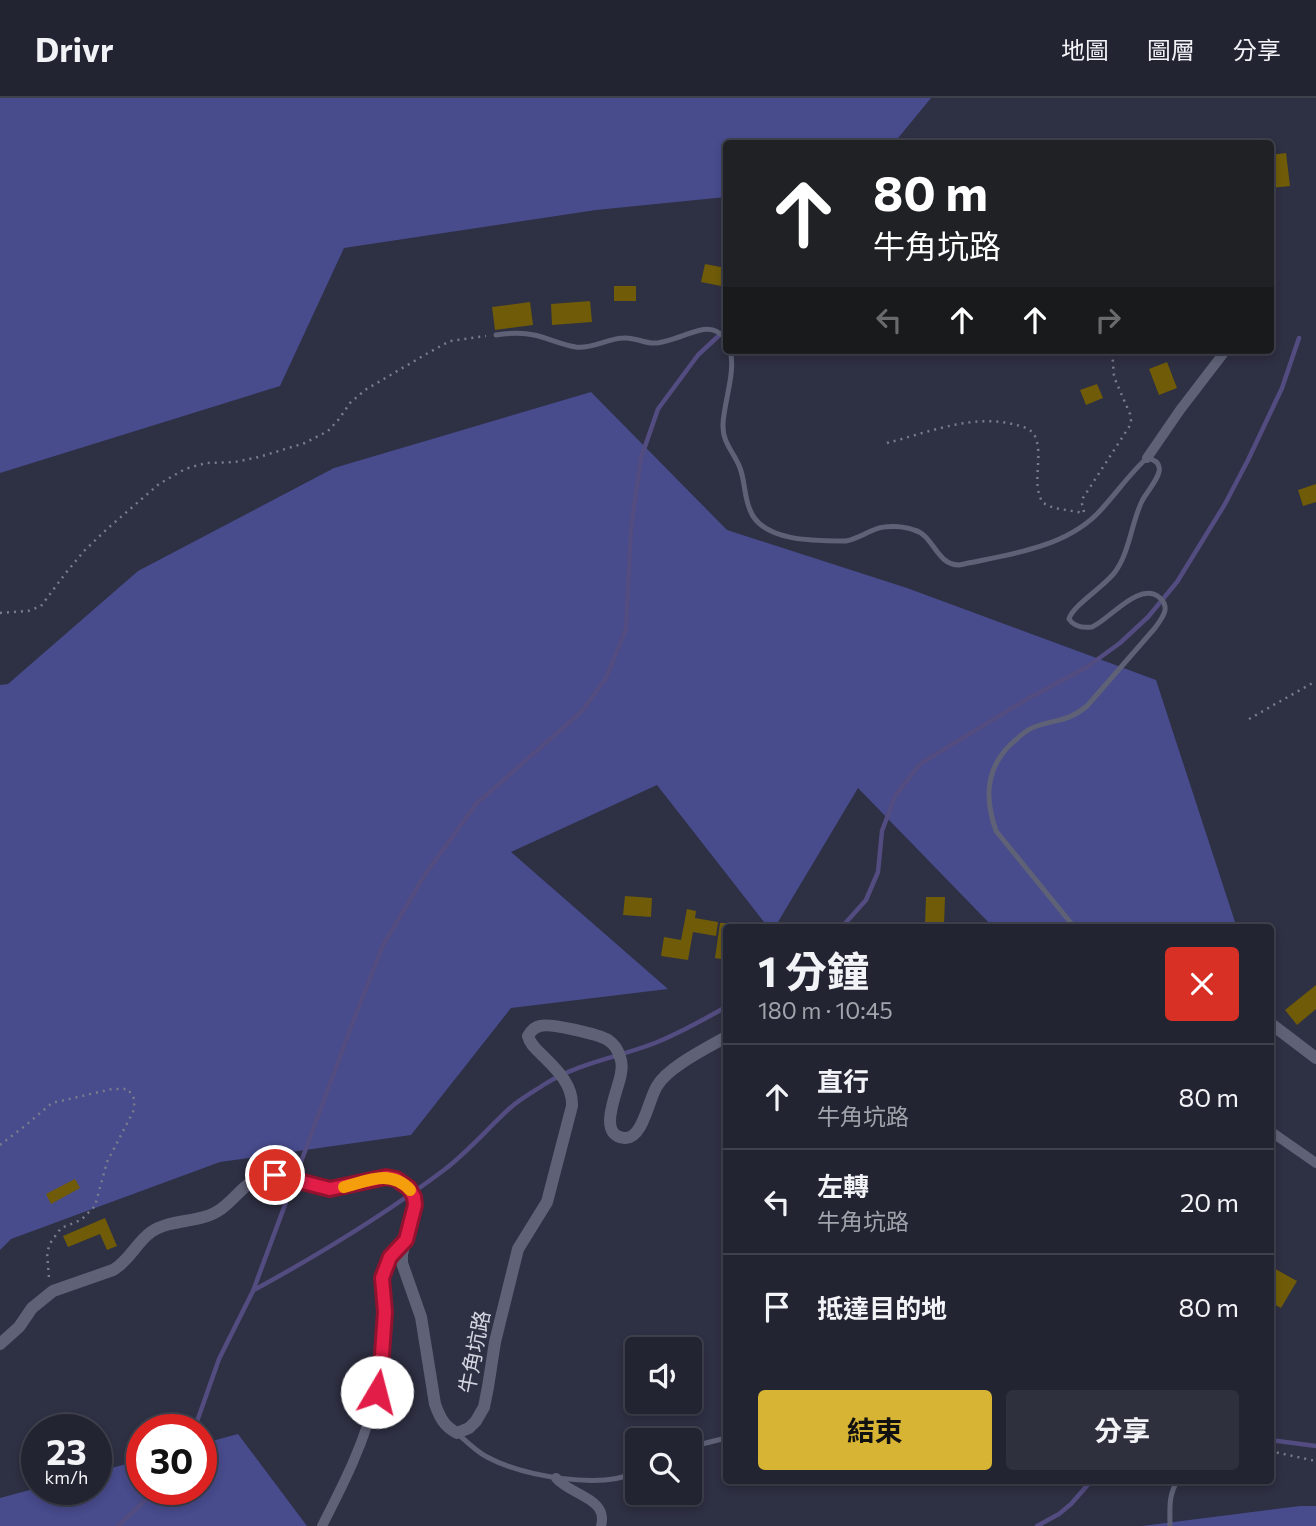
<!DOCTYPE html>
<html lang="zh-TW">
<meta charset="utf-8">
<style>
:root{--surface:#222432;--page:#2e303e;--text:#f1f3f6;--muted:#a2a4ac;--line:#3f414d;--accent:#d7b434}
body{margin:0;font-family:Commissioner,"Noto Sans TC",sans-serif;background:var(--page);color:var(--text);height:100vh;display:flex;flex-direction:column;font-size:26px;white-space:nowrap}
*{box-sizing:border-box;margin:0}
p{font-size:23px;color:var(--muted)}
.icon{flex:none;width:38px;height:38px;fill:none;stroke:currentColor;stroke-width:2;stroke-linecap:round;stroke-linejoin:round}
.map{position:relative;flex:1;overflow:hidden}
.drawer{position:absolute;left:723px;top:826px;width:551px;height:560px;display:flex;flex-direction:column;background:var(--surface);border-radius:7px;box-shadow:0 4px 10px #0003,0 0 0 2px var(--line)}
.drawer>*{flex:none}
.banner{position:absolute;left:723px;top:42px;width:551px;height:214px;border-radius:7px;box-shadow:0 4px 10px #0003,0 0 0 2px var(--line);background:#202124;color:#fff;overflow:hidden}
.controls{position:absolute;left:625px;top:1239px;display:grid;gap:14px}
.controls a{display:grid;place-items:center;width:77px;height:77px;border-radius:7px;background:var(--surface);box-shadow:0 4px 10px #0003,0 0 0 2px var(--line);font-size:35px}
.speed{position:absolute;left:21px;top:1316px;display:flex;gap:14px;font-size:35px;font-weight:700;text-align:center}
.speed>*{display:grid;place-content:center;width:91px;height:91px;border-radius:50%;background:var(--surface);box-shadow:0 4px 10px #0003,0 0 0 2px var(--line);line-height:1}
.speed small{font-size:18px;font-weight:400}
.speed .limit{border:10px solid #d22;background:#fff;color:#111}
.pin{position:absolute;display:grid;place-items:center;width:60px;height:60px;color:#fff;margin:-30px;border:4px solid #fff;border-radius:50%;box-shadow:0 2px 7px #0007}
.me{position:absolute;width:77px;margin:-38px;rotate:8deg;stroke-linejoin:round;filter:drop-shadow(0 0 5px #0008)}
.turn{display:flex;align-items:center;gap:24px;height:147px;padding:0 35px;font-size:32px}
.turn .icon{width:91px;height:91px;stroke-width:2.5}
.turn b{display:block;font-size:49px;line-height:60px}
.lanes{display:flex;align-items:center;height:66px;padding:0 35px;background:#0003;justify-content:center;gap:35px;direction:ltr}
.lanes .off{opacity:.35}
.round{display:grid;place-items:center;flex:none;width:74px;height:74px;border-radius:7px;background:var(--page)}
.overview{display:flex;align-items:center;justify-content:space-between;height:119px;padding:0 35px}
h1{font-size:42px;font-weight:700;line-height:52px}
.button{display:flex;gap:14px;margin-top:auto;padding:14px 35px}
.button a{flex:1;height:80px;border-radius:7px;background:var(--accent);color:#111;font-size:28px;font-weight:700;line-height:80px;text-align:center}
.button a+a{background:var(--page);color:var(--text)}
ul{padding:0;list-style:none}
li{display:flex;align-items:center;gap:21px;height:105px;padding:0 35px;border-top:2px solid var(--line)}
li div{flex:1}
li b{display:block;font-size:26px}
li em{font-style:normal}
header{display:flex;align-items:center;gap:42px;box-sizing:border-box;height:98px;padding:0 35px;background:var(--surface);border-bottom:2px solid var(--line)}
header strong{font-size:33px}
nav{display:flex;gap:38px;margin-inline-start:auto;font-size:24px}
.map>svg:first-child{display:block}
.green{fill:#484b8c}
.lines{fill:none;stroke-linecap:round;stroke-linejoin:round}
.stream{stroke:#524c80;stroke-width:4.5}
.building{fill:#6f5b08}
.path{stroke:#7a7c8c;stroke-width:2.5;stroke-dasharray:2 5;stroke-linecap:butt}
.service{stroke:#5f6176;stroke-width:5}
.minor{stroke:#5f6176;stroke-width:10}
.tertiary{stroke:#5f6176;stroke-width:12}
.route-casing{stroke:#92132f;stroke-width:18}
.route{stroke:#e11d48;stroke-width:12}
.slow{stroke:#f59e0b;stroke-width:12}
.labels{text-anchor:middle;stroke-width:5;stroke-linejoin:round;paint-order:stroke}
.street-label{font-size:21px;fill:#d3d5e1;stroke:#2e3043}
</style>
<header>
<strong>Drivr</strong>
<nav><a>地圖</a><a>圖層</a><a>分享</a></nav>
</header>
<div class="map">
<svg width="1316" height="1428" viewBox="0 0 1316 1428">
<rect width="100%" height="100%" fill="#2e3043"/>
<g class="green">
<polygon points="0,0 931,0 894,45 726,46 726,99 596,112 344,150 280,288 0,375"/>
<polygon points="591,294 727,432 907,490 1156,582 1235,824 1109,829 993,829 858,690 775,829 768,829 657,687 511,754 668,891 511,910 411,1037 220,1064 11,1141 0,1152 0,587 8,586 138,473 334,370"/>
<polygon points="238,1336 307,1428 0,1428 0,1400 37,1390 37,1391 96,1391 96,1374 142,1362 142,1391 201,1391 201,1346"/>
<polygon points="1300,1408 1316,1408 1316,1428 1142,1428"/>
</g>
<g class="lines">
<g class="stream">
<polyline points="841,830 866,802 878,774 882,733 895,698 920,666 1029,600 1087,569 1120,545 1148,519 1177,484 1225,406 1248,362 1282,290 1299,240"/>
<path d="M254,1192C320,1156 384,1117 444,1072C468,1054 487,1031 510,1010C520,1001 533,994 545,986C578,965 619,959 655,945C680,935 703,922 726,909"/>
<polyline points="194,1332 219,1261 253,1193 354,921 383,847 424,778 476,706 582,613 606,580 626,531 631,430 641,360 658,311 698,257 726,231"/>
<polyline points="1270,1342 1316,1348"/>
<polyline points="118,1428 157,1391"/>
<polyline points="1037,1428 1059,1416 1071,1406 1092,1382"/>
</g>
</g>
<g class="building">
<polygon points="1286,55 1290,88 1270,90 1270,57"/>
<polygon points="705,166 726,170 726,189 701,184"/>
<rect x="614" y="188" width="22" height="15"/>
<polygon points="590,203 592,224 552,227 551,206"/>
<polygon points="530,204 533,227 495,232 492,209"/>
<polygon points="1167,264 1177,290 1159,297 1149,271"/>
<polygon points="1097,286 1103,300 1086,307 1080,292"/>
<polygon points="1316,386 1316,404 1303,408 1298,392"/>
<polygon points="625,798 652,800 651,819 623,817"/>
<polygon points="926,799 945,799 944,827 925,826"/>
<polygon points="687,811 696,813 695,820 718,824 716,838 693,834 688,862 661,858 664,839 681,842"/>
<polygon points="720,825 726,825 726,862 715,860"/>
<polygon points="1316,887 1316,911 1297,927 1285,912"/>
<polygon points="75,1081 80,1090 51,1106 46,1096"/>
<polygon points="105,1120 117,1148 107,1152 100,1136 68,1149 63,1138"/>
<polygon points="1270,1168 1297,1183 1281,1210 1270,1204"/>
</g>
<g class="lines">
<g class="path">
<path d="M887,345C930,334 976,314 1020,328C1027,330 1034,333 1036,341C1043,361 1031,386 1043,405L1054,410L1084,415"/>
<polyline points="1084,414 1082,406 1083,400 1129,329 1131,323 1130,316 1114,279 1112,252"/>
<polyline points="0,515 28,513 41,508 65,476 84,453 107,431 159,386 185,371 206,365 235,364 259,359 305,345 328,333 339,321 350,305 365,292 428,255 450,243 486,238"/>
<polyline points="1249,621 1316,583"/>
<polyline points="0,1047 26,1027 52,1005 112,991 128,991 135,1002 133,1014 107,1064 95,1108 81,1122 61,1130 51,1144 47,1154 49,1180"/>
<polyline points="1270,1353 1316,1363"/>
</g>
<g class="service">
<path d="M496,237C509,235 521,234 534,237C548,240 562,247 576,249C593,251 608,240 624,240C633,239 642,244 651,245C661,246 672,241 682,238C699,232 713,225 726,241"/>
<path d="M730,252C736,273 724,304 723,326C722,345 734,354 740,370C745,383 744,398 750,412C762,444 816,443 846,443C857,441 865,435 876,431C886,427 904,428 914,432C934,437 936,467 959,467C1005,457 1061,451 1096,417C1114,399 1128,377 1147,360C1152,361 1158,363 1159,369C1162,377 1146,395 1142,403C1131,426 1130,453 1115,474C1105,488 1072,508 1069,521C1074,529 1083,530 1092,529C1110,521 1140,482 1160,500C1171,510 1162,520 1155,530L1087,608C1067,625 1053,621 1032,630C1023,634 1017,641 1010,647C985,672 985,701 996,733L1075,830"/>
<path d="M457,1335C467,1344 476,1353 487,1359C523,1378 600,1392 637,1374"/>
<polyline points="690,1349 726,1340"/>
<path d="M1170,1428C1170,1411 1168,1397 1178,1382"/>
</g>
<g class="minor">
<polyline points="1270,111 1271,110"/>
<polyline points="1147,360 1180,312 1226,252"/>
<polyline points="1270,1033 1316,1065"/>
<path d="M556,1380C570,1397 609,1400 601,1428"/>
<path d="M322,1428C344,1385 366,1342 376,1295C382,1269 385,1241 385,1215C385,1203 380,1189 383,1178C387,1162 395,1153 406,1142"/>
</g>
<g class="tertiary">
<polyline points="1270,925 1316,960"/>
<path d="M0,1246L19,1229L32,1210L53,1193L113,1172C129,1163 136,1145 151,1134C171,1120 201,1126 221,1111C234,1102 243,1087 258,1080C281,1070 307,1091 330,1091C351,1091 372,1075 393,1080C406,1084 413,1094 415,1107L402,1156V1165L421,1219L435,1306C440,1320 444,1328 457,1335L469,1330L476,1323L484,1309L488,1289L495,1244L518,1151L547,1104L572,1008C573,986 556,971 541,956C535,950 530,946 528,938C531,933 534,929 540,928C550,925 598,936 608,942C614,946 618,952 620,959C622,964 622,970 621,975C619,992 595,1038 625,1040C643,1041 649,1000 657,988C668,969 707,950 726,939"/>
</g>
</g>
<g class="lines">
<defs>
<polyline id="route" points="275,1077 330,1091 386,1079 396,1081 409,1090 414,1099 415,1107 406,1142 390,1159 382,1180 385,1214 382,1256 377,1294"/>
</defs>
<use href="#route" class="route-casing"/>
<use href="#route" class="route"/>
<path class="slow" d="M344,1089C367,1083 391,1071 410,1092"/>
</g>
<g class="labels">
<g class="street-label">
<text transform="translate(475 1254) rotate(-79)" y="7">牛角坑路</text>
</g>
</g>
</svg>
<div class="controls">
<a><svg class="icon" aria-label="sound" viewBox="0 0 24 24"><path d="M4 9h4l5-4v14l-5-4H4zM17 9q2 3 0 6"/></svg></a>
<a><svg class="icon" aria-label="search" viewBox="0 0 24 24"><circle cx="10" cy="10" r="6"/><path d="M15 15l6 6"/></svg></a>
</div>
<div class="speed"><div>23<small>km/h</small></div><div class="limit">30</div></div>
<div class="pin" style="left:275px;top:1077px;background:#d93025"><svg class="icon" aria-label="arrive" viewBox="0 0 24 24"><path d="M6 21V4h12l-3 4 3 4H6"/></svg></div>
<svg class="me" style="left:377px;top:1294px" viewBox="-20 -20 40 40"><circle r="19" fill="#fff"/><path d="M0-13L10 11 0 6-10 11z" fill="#e11d48"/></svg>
<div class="banner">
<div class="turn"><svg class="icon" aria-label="ahead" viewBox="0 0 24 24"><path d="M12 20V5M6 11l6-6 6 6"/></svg><div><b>80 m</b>牛角坑路</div></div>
<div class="lanes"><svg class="icon off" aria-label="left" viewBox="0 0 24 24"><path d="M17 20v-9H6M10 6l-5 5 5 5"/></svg><svg class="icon" aria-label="ahead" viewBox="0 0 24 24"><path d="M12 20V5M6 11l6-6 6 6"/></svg><svg class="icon" aria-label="ahead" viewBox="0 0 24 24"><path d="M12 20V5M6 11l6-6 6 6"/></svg><svg class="icon off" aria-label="right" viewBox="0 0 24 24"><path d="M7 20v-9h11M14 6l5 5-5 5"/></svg></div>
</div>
<section class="drawer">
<div class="overview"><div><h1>1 分鐘</h1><p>180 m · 10:45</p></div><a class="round" style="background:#d93025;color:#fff"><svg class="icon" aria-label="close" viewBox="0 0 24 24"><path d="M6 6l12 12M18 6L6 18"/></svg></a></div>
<ul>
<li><svg class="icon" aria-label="ahead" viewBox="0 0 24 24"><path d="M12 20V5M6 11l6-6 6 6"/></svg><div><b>直行</b><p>牛角坑路</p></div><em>80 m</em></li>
<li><svg class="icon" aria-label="left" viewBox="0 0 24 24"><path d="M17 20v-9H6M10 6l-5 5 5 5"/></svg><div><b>左轉</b><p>牛角坑路</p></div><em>20 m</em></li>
<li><svg class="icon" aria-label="arrive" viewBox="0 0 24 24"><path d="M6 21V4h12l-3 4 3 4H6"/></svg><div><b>抵達目的地</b></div><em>80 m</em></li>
</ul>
<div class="button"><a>結束</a><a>分享</a></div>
</section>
</div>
